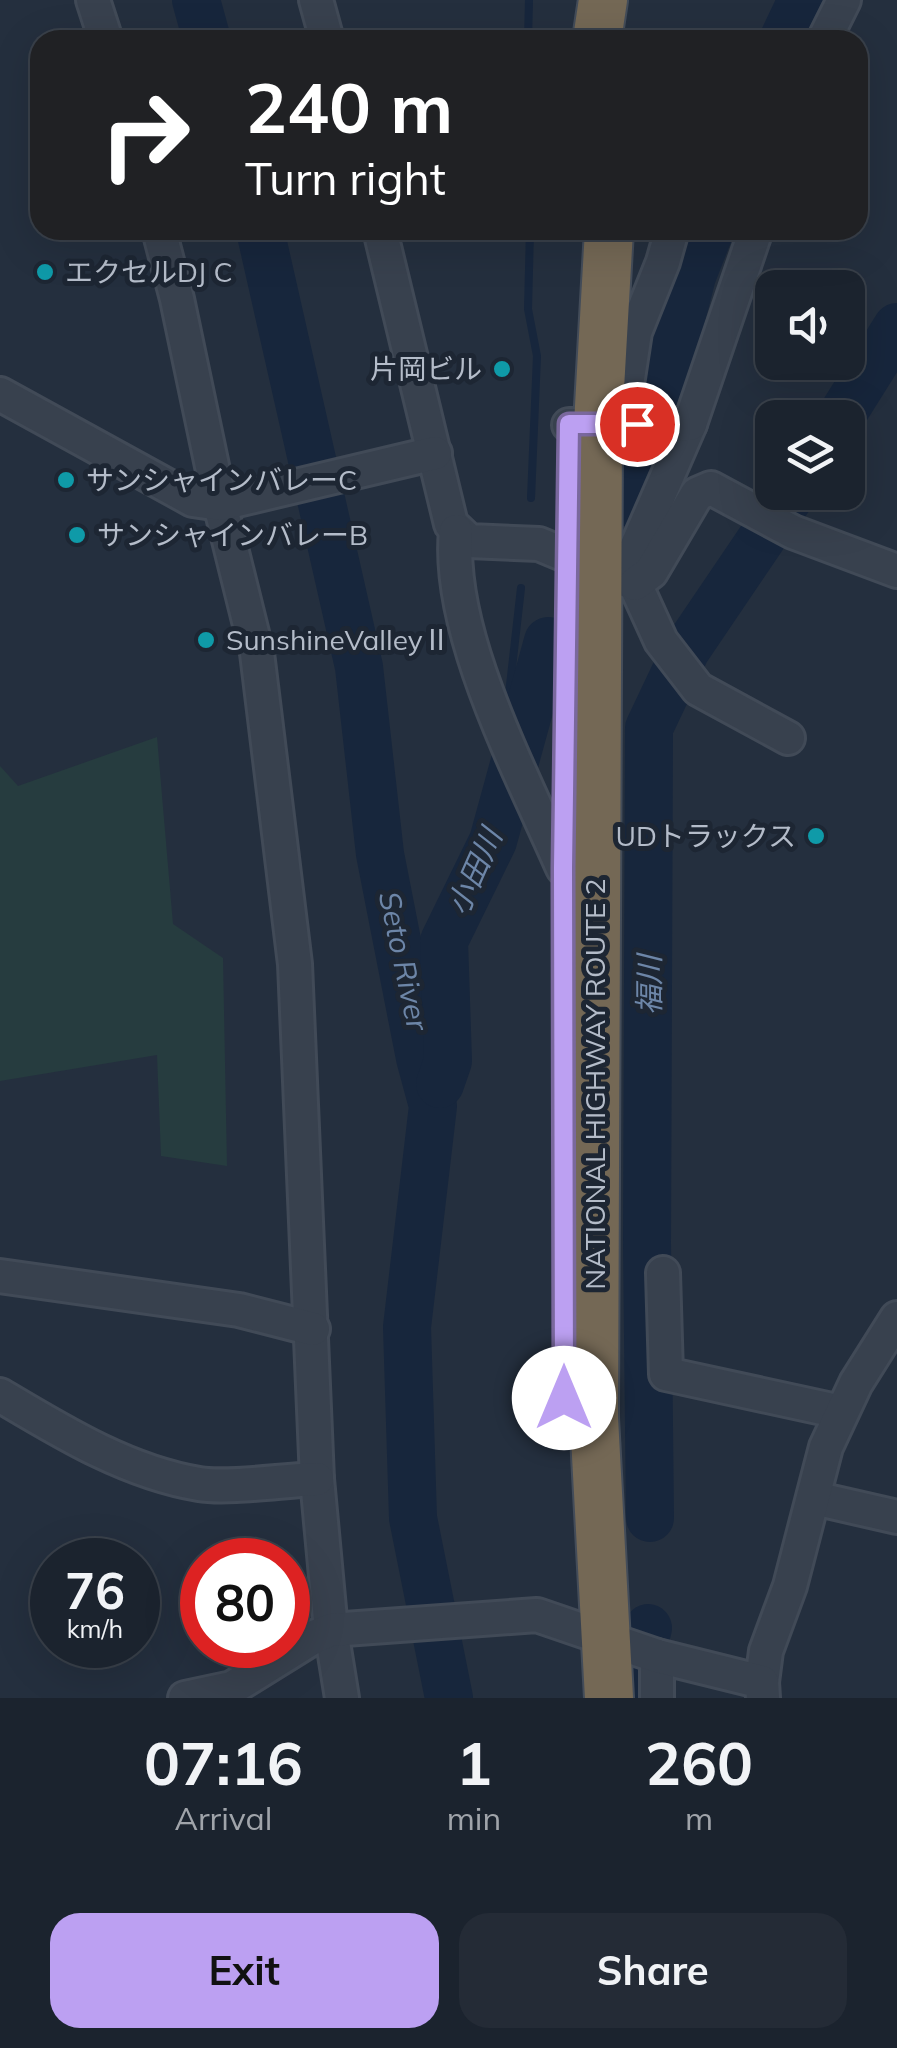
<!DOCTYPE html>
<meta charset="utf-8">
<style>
:root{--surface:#1b232e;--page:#242b36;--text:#f1f3f6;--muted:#a0a4aa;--line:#39404a;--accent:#bca0f2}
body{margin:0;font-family:Mulish,"Noto Sans JP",sans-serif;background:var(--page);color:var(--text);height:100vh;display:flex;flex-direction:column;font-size:38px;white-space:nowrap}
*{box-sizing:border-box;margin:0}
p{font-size:32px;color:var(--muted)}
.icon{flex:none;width:55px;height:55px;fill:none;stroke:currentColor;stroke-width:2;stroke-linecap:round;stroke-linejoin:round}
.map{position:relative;height:1698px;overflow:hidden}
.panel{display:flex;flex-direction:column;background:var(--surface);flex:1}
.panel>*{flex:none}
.hud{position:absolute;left:30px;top:30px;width:838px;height:210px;border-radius:30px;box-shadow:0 10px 40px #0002,0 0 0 2px var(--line);background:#202124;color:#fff;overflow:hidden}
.fabs{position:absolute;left:755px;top:270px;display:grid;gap:20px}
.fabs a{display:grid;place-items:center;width:110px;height:110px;border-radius:20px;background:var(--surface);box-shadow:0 10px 40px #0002,0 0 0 2px var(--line);font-size:50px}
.speed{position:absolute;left:30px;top:1538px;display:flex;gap:20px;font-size:50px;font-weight:700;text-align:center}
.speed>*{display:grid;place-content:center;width:130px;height:130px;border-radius:50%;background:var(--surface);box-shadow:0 10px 40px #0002,0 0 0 2px var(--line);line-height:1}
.speed small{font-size:25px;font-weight:400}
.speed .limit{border:15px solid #d22;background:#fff;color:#111}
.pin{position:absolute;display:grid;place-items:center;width:85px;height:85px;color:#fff;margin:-42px;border:5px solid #fff;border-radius:50%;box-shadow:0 2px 10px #0007}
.me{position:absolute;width:110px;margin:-55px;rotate:0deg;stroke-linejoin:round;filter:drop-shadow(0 0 8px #0008)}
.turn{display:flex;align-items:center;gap:35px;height:210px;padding:0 50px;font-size:45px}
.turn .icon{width:130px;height:130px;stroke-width:2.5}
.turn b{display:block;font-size:70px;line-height:85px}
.eta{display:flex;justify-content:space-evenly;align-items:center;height:170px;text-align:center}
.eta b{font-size:60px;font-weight:700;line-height:70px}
.button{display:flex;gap:20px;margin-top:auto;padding:20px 50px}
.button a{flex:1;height:115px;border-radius:30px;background:var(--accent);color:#111;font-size:40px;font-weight:700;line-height:115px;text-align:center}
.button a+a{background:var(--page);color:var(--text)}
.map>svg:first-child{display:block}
.green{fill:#263c3f}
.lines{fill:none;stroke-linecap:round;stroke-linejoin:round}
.stream{stroke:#17263c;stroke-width:8}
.river{stroke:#17263c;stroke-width:48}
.minor-casing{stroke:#414a57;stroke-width:38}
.highway-casing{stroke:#434c59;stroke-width:52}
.minor{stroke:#38414e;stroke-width:32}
.highway{stroke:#746855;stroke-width:48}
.route-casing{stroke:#7a689d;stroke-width:25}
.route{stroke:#bca0f2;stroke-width:18}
.culture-dot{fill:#0f9aa8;stroke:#1d2633;stroke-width:4}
.labels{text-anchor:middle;stroke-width:10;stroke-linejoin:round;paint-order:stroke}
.poi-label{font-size:28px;fill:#b4bcc9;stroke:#1d2633;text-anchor:start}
.street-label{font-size:28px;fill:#b4bcc9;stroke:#1d2633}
.water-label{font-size:30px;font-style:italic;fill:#6d86a8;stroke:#1d2633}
</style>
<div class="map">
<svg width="897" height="1698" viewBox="0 0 897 1698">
<rect width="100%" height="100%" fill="#242f3e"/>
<polygon class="green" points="157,737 173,924 223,958 227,1166 161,1156 157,1055 0,1081 0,766 18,786"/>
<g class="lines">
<g class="stream">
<polyline points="528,40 529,0"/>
<polyline points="530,230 528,309 537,356 531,498"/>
<polyline points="507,712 521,588"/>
<polyline points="499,820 503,766"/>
</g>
<g class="river">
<polyline points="196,0 207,40"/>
<polyline points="783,40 802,0"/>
<polyline points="260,230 359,667 380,854 420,1058 433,1106 407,1327 413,1518 449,1698"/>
<polyline points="840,418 897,327"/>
<polyline points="634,504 692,276 710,230"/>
<polyline points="440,1084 448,1061 444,941 493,841 548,641"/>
<polyline points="650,1518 647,1243 649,728 686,650 793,492"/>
<polyline points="637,1698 635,1680 648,1628"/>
</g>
<defs>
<g id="minor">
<polyline points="93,0 106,40"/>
<polyline points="316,0 327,40"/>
<polyline points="824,40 844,0"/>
<polyline points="159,230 177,299 220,504 257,653 295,964 317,1479 331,1630 342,1698"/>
<polyline points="380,230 451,524 469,541 539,544 635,584"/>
<polyline points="0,394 193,500 220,504 435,453"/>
<polyline points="621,424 635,332 663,262 672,230"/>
<polyline points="690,424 636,548 635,584 661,641 698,689 788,738"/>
<polyline points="569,425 690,424 756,230"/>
<path d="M456,531C446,633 522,774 563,868"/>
<polyline points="635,584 651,572 697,494 711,488 793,532 897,571"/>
<polyline points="663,1273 666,1374 841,1412"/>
<polyline points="0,1276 239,1310 313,1329"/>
<path d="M0,1395C62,1432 127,1472 199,1484C228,1489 286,1480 317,1479"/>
<polyline points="814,1498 897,1517"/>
<polyline points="657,1656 657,1698"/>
<polyline points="762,1682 766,1651 790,1586 826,1447 856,1383 897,1318"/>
<polyline points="185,1698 232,1688 314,1637 331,1630 537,1615 657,1656 762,1682 763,1698"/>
</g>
<g id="highway">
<polyline points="597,40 603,0"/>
<polyline points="609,230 598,424 594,1418 609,1698"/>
</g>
</defs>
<use href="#minor" class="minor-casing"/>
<use href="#highway" class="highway-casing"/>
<use href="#minor" class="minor"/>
<use href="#highway" class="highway"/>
</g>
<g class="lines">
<defs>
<polyline id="route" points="564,1398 563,868 569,424 637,424"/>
</defs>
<use href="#route" class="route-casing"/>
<use href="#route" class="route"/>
</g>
<g class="culture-dot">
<circle cx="45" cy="272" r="10"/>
<circle cx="502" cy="369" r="10"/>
<circle cx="66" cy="480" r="10"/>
<circle cx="77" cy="535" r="10"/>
<circle cx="206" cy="640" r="10"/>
<circle cx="816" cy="836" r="10"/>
</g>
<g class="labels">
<g class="poi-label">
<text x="65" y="282">エクセルDJ C</text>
<text x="482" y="379" text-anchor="end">片岡ビル</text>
<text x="86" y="490">サンシャインバレーC</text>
<text x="97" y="545">サンシャインバレーB</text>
<text x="226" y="650">SunshineValleyⅡ</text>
<text x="796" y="846" text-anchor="end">UDトラックス</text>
</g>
<g class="street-label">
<text transform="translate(595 1084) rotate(-90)" y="10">NATIONAL HIGHWAY ROUTE 2</text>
</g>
<g class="water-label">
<text transform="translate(475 872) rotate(-66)" y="10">小田川</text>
<text transform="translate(403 961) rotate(78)" y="10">Seto River</text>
<text transform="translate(650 985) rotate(-90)" y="10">福川</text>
</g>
</g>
</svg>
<div class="fabs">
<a><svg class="icon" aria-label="sound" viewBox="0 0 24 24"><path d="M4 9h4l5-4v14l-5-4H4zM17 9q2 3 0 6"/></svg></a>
<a><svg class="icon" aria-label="layers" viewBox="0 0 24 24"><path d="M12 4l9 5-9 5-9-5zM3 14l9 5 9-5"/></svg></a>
</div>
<div class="speed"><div>76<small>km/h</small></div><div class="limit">80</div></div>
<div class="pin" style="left:637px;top:424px;background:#d93025"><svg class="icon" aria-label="arrive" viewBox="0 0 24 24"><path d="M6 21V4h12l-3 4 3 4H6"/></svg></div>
<svg class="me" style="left:564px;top:1398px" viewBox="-20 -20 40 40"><circle r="19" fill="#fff"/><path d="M0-13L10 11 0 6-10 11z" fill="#bca0f2"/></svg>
<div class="hud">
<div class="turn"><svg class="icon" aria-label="right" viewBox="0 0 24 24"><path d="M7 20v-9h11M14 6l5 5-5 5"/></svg><div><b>240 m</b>Turn right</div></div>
</div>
</div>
<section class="panel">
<div class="eta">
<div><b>07:16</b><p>Arrival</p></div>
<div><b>1</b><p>min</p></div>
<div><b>260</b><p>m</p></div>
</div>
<div class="button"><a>Exit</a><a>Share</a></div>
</section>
